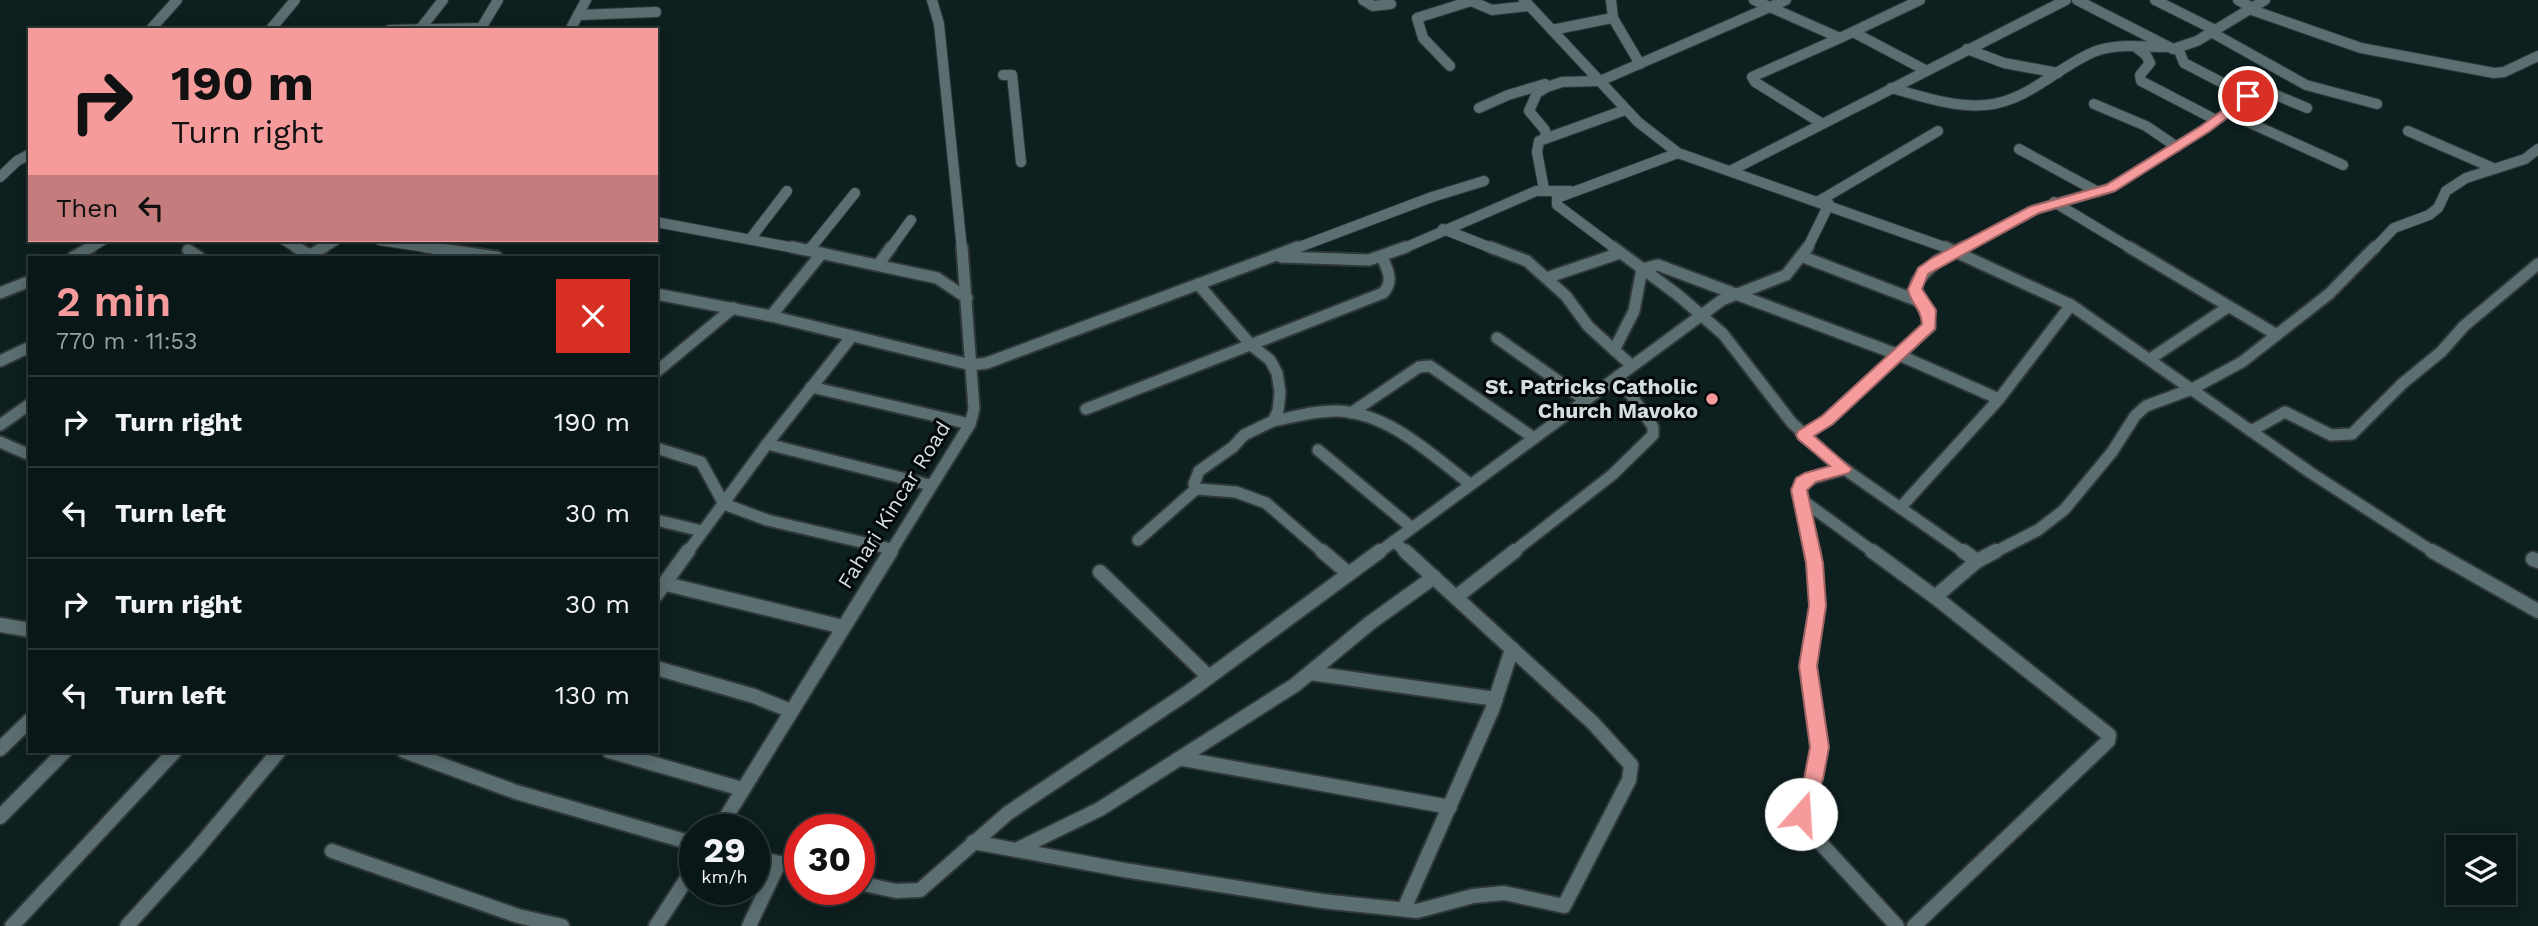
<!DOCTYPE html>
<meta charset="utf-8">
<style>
:root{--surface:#0a1718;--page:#182425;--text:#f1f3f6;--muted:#999fa2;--line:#2a3637;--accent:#f59b9c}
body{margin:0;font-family:"Work Sans",sans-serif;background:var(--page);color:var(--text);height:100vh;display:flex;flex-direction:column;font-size:26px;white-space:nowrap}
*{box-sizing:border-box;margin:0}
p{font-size:23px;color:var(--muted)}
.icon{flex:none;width:38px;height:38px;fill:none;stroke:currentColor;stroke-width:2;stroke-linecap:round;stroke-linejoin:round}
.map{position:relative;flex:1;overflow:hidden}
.sheet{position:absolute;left:28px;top:256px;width:630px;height:497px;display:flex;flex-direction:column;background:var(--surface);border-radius:0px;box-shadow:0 4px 18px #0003,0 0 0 2px var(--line)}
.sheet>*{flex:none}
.top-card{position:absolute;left:28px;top:28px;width:630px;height:214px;border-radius:0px;box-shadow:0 4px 18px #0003,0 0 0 2px var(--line);background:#f59b9c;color:#111;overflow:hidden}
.tools{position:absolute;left:2446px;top:835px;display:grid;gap:14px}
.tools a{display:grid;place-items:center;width:70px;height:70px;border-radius:0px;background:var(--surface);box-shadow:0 4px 18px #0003,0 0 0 2px var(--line);font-size:35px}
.speed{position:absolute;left:679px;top:814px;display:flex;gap:14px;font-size:35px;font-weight:700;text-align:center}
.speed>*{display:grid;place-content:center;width:91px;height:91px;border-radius:50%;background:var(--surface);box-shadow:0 4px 18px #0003,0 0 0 2px var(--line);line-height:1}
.speed small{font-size:18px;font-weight:400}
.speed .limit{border:10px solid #d22;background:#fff;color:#111}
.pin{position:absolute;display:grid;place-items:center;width:60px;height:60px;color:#fff;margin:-30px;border:4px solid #fff;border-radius:50%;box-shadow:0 2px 7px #0007}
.me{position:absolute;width:77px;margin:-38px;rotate:19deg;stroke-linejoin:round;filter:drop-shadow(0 0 5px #0008)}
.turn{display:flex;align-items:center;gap:24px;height:147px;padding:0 28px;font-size:32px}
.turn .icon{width:91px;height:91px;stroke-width:2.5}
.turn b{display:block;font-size:49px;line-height:60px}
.then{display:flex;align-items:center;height:66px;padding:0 28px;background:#0003;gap:14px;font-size:26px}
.round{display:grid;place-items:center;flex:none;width:74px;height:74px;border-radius:0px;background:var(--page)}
.summary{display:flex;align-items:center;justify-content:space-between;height:119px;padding:0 28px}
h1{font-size:42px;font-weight:600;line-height:52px;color:var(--accent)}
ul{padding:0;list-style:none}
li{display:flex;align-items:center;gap:21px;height:91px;padding:0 28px;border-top:2px solid var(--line)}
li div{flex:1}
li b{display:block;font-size:26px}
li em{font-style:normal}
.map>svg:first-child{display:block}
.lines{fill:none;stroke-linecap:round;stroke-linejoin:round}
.street-far2-casing{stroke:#2f3739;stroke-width:12}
.street-far1-casing{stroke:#2f3739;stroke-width:15}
.street-casing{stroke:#2f3739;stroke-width:18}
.street-far2{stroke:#5b6e70;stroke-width:10}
.street-far1{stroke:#5b6e70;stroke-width:11}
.street{stroke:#5b6e70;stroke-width:14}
.route{fill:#f59b9c;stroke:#9f6565;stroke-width:2}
.poi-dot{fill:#f59b9c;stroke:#030708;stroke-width:2.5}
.labels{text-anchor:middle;stroke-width:6;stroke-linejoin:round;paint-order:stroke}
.poi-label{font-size:21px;font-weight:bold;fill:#d4dfe0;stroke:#030708;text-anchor:end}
.street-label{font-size:21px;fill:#d4dfe0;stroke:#030708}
</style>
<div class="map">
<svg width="2538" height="926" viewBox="0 0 2538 926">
<rect width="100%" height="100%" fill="#0e1f20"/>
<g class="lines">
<defs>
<g id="street-far2">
<polyline points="932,0 939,24 962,249"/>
<polyline points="1363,0 1373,6 1391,4"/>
<polyline points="1524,0 1638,122 1678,153 1950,249"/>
<polyline points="1611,0 1613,18 1640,64"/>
<polyline points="1754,0 1840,38 1920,0"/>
<polyline points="2077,0 2173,49 2197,41 2265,0"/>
<polyline points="2155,0 2215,30"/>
<polyline points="2238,0 2253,8"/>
<polyline points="2249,9 2361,48 2494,73 2504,72 2538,56"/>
<polyline points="578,15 656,12"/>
<polyline points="421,28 443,0"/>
<polyline points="150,30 177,0"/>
<polyline points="270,30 295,0"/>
<polyline points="389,30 482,28"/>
<polyline points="480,30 498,0"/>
<polyline points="570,30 586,0"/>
<polyline points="1552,30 1612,18"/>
<polyline points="2211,32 2306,85 2377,104"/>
<polyline points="1855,33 1925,70"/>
<polyline points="2137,48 2146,55 2150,63 2140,75 2141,81 2216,120"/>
<polyline points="2178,48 2184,63 2248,96"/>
<polyline points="1967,49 2004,63 2058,73"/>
<polyline points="1450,66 1423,38 1417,18 1471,1 1492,10 1529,6"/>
<polyline points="1003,75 1012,75 1021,162"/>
<path d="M1891,88C1921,96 1954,108 1986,105C2029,101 2058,66 2096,51C2118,43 2143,47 2166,47"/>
<polyline points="2094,104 2146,126 2177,147"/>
<polyline points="1479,108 1508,95 1545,84"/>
<polyline points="2228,113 2343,165"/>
<polyline points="1821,123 1755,82 1752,77 1840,38"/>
<polyline points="2408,131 2493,168"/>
<polyline points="1546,137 1545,130 1529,111 1537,93 1547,87 1562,82 1600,81 1786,0"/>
<polyline points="2019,149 2098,192"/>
<polyline points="1732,170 2066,0"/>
<polyline points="0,177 17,161 30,154"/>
<polyline points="1544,189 1537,152 1539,141 1625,110"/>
<polyline points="1819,201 1938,131"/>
<polyline points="2054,202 2132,249"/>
<polyline points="656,222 800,249"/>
<polyline points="1443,229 1494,249"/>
<polyline points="751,238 787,191"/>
<polyline points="284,240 299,249"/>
<polyline points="379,240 438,249"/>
<polyline points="88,249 103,240"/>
<polyline points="321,249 336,240"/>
<polyline points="810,249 855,193"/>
<polyline points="890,249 911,220"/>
<polyline points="1294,249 1432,197 1484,181"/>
<polyline points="1402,249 1536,191 1570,191"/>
<polyline points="1616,249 1557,205 1557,198 1678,153"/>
<polyline points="1807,249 1829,204"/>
<polyline points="1961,249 2034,210 2110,188 2206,128 2257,90 2264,90 2307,108"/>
<polyline points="2374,249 2394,228 2429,215 2438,208 2446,191 2466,178 2525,159 2538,149"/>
</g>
<g id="street-far1">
<polyline points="296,247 313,257"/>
<polyline points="426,247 497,257"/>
<polyline points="792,247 937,278 967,298"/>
<polyline points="1490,247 1527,261 1566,296 1588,326 1632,366"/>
<polyline points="1613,247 1678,295 1723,334 1792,423 1833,461 1965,553"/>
<polyline points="1945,247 2071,305 2311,473 2435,553"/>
<polyline points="2129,247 2277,335"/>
<polyline points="188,250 199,257"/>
<polyline points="809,250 812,247"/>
<polyline points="310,255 324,247"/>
<polyline points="1801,256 1921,302"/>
<polyline points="73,257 91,247"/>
<polyline points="1281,257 1369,260 1406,247"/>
<polyline points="878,265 891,247"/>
<polyline points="1546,278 1620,253"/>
<polyline points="0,293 30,281"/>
<polyline points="656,294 771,316 971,365 987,363 1298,247"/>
<polyline points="771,316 822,253"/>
<polyline points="1497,338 1585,400"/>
<polyline points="1614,350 1634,311 1642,269 1658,265 1899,355 1999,399"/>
<polyline points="2150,359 2228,307"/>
<polyline points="0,361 30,347"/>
<polyline points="656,372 733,308"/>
<polyline points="811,387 970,424"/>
<path d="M1086,409L1383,293C1394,282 1388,270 1382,257"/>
<polyline points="1351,413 1419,367 1430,366 1534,438"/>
<path d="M1273,421C1294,417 1316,410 1338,411C1389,413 1432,455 1470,484"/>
<polyline points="0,425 30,404"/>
<polyline points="2251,431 2285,412 2331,435 2352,434 2403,383 2441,352 2464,326 2538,264"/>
<path d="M1804,435L1827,420L1930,326C1928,310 1913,296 1917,281L1937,261L1964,247"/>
<polyline points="0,442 30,455"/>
<polyline points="767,444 930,485"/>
<polyline points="656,448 701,462 724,504 767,520 891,549"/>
<polyline points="1318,450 1411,527"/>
<polyline points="1844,469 1806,480 1801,491 1802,500 1875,553"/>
<polyline points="1196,489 1236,492 1266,503 1324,553"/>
<polyline points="1802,500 1813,553"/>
<polyline points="1900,508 1999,399 2071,305"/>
<polyline points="656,520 702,531"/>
<polyline points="1138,540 1196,489 1194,484 1199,471 1233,447 1244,435 1273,421 1278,411 1280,392 1277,373 1270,360 1251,345 1198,284"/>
<polyline points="1394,541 1407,553"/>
<polyline points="687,553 767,444 852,336"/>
<polyline points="890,553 970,424 974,409 962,247"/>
<polyline points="1378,553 1722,300 1786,275 1808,247"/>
<polyline points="1512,553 1612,475 1653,435 1653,427 1618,376"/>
<polyline points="1993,553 2038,530 2064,510 2112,452 2135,416 2146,406 2192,389 2242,362 2329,294 2375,247"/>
</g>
<g id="street">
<polyline points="1322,551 1349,574"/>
<polyline points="1813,551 1818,606 1808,666 1820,747 1814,779 1801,814 1803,824 1897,926"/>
<polyline points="1872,551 1935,597 2109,735 2108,741 1914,926"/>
<polyline points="1963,551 1977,561"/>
<polyline points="2432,551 2538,611"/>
<polyline points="2533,559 2538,561"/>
<polyline points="1100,572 1209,677"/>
<polyline points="666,584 843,627"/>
<polyline points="656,595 688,551"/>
<polyline points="1456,597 1515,551"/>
<polyline points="1935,597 1977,561 1996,551"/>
<polyline points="0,625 30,630"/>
<polyline points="656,668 754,696 791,711"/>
<polyline points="1310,673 1496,699"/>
<polyline points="0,749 30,720"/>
<polyline points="404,751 516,792 695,844"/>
<polyline points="609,751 742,789"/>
<polyline points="1183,759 1450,807"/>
<polyline points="0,817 65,751"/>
<polyline points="718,830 891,551"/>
<polyline points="973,842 1124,870 1322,901 1417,911 1473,896 1504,893 1564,906 1629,780 1631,765 1593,723 1405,551"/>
<polyline points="1016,850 1100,809 1295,685 1370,623 1434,577"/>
<polyline points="332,851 518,916 562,926"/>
<polyline points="754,857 800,868"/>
<polyline points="859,883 896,891 920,890 1008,813 1190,691 1380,551"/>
<polyline points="1404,909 1492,710 1512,649"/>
<polyline points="12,926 175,751"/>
<polyline points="127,926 196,850 279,751"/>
<polyline points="656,926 695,866"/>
<polyline points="749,926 779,863"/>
</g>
</defs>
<use href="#street-far2" class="street-far2-casing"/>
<use href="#street-far1" class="street-far1-casing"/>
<use href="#street" class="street-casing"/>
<use href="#street-far2" class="street-far2"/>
<use href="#street-far1" class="street-far1"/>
<use href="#street" class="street"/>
</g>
<path class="route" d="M2248,92L2254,96L2253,98L2210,131L2115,191L2039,213L1928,274L1922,289L1936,310L1935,329L1833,424L1814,436L1852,469L1849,473L1816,482L1807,490L1823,563L1826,606L1817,666L1829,747L1823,779L1808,820L1801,823L1794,820L1791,814L1804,779L1810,747L1799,666L1809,606L1806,563L1791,490L1796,478L1805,473L1830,466L1798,439L1796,435L1798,431L1822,416L1922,324C1921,307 1910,304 1908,289L1918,268L1932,258L2029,207L2106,185L2201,126Z"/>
<circle class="poi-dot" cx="1712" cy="399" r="7"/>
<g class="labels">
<g class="poi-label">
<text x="1698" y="394">St. Patricks Catholic<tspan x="1698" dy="24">Church Mavoko</tspan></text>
</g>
<g class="street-label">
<text transform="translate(894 505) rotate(-58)" y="7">Fahari Kincar Road</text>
</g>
</g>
</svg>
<div class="tools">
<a><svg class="icon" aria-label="layers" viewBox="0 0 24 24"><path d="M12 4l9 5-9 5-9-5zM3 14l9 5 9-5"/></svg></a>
</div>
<div class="speed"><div>29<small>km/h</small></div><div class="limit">30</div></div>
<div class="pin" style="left:2248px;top:96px;background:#d93025"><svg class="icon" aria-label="arrive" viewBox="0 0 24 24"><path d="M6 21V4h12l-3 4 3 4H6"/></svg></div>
<svg class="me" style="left:1801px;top:814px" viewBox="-20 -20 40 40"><circle r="19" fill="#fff"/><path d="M0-13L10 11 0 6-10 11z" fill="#f59b9c"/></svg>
<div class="top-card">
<div class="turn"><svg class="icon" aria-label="right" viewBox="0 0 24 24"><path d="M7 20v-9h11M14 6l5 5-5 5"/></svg><div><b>190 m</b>Turn right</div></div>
<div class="then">Then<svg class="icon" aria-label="left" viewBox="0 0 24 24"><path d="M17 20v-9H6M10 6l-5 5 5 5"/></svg></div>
</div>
<section class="sheet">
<div class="summary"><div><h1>2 min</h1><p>770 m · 11:53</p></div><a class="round" style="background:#d93025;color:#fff"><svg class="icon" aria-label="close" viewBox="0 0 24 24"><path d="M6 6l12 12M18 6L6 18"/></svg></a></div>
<ul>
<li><svg class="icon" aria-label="right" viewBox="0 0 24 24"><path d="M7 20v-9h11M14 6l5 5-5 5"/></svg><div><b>Turn right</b></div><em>190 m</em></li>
<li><svg class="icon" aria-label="left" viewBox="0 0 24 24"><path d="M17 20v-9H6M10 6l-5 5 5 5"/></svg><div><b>Turn left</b></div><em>30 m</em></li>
<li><svg class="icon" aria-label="right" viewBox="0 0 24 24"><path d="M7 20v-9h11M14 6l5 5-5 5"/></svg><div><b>Turn right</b></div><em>30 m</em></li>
<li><svg class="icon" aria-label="left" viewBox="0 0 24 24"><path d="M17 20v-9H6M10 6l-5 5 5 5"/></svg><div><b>Turn left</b></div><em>130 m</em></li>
</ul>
</section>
</div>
